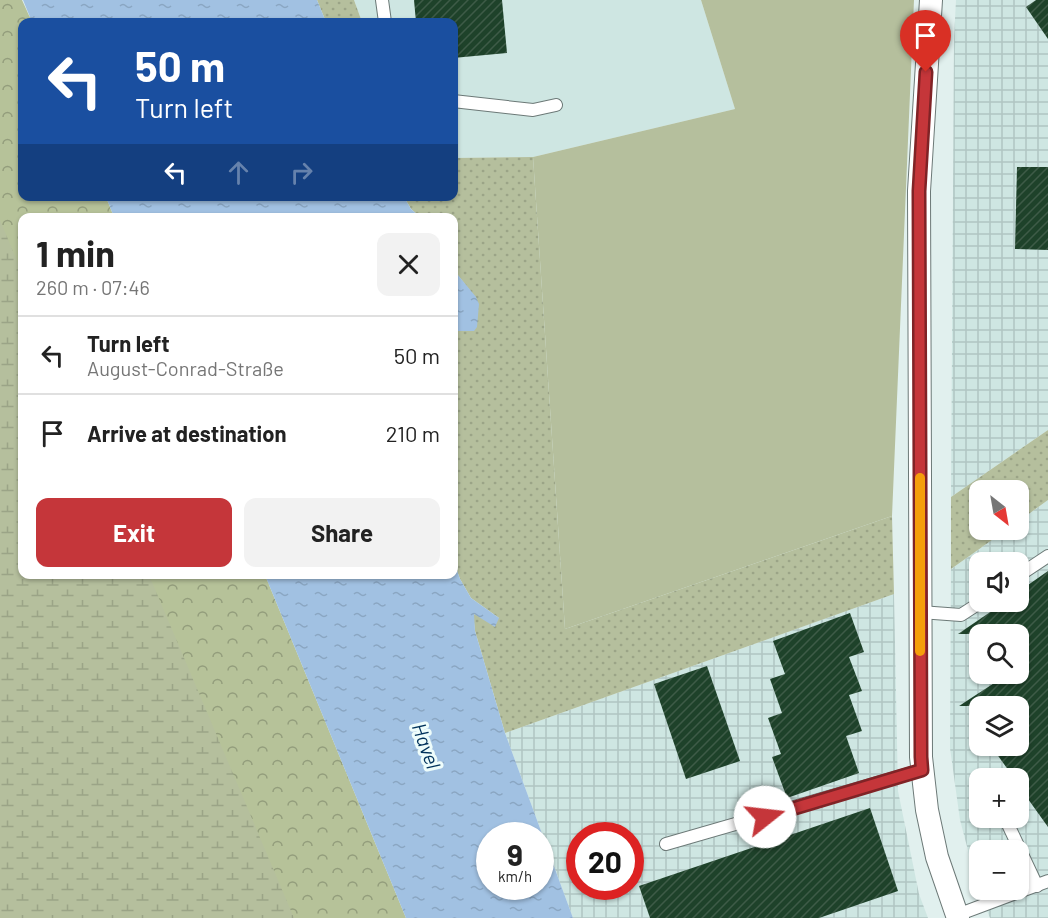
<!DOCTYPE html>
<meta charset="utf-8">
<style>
:root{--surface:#fff;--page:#f2f2f2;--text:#222;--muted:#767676;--line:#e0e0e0;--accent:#c5363a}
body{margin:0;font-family:Barlow,sans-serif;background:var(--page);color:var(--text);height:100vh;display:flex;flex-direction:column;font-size:22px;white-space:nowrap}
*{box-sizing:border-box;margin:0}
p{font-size:20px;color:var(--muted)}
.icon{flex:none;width:33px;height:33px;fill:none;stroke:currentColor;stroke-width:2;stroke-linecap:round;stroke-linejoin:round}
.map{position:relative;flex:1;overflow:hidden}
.sheet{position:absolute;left:18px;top:213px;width:440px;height:366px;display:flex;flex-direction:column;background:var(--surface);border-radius:12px;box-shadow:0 2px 4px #0004}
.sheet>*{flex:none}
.banner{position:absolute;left:18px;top:18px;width:440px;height:183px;border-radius:12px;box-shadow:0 2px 4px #0004;background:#1a4fa0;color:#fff;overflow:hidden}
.needle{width:39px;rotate:149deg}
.tools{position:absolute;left:969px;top:480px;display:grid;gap:12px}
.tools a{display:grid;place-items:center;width:60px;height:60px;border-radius:12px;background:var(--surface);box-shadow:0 2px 4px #0004;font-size:30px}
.speed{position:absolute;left:476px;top:822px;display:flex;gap:12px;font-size:30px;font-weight:700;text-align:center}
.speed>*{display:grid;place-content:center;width:78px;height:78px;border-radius:50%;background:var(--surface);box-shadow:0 2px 4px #0004;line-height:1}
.speed small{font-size:15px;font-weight:400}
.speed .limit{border:9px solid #d22;background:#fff;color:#111}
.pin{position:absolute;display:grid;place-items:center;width:51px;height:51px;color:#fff;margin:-62px -26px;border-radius:50% 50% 50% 0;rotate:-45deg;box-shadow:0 0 6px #0007}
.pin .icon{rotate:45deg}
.me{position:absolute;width:66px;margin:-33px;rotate:74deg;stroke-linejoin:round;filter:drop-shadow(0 0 4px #0008)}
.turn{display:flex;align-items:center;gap:21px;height:126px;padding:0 18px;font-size:27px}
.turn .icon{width:78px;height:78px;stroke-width:2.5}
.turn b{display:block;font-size:42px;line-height:51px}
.lanes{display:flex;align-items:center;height:57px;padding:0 18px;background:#0003;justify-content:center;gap:30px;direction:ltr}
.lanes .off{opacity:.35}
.round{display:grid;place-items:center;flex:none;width:63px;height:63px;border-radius:12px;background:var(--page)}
.head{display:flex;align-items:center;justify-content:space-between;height:102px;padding:0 18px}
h1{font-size:36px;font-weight:700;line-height:45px}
.primary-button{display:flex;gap:12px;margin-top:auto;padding:12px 18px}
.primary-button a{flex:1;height:69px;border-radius:12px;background:var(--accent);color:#fff;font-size:24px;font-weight:700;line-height:69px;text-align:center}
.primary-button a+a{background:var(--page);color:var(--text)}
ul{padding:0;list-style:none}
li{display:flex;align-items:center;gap:18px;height:78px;padding:0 18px;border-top:2px solid var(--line)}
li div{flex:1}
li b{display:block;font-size:22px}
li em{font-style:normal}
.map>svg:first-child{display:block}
.built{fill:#cee6e2}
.industrial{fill:url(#industrial-grid);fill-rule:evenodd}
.grass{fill:#b5bf9d}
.forest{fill:url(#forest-crowns)}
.wetland{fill:url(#wetland-marsh)}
.park{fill:url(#park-dots)}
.water{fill:url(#water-ripples);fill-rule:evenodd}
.building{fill:url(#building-hatch)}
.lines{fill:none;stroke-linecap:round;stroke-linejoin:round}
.service-casing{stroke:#6c7977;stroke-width:14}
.minor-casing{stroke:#6c7977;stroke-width:24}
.service{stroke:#fff;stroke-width:12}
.minor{stroke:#fff;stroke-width:22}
.route-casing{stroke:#802326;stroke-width:15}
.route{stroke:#c5363a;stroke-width:10}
.slow{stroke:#f59e0b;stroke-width:10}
.labels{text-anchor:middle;stroke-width:6;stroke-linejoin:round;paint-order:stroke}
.water-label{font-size:20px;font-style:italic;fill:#00325b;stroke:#eefdfb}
</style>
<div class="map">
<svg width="1048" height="918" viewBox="0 0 1048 918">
<defs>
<pattern id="industrial-grid" width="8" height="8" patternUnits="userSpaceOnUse" patternTransform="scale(1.5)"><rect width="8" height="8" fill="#cee6e2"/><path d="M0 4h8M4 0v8" fill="none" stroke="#b0c5c2"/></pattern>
<pattern id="forest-crowns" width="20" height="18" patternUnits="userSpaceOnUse" patternTransform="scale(1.5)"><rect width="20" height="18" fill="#b6c299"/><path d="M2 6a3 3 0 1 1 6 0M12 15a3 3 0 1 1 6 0" fill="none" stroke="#939d7c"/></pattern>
<pattern id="wetland-marsh" width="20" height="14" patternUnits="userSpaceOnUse" patternTransform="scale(1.5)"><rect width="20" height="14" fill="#b5bf9d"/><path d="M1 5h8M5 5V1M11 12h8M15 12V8" fill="none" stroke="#9ba487"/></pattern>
<pattern id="park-dots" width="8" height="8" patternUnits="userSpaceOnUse" patternTransform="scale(1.5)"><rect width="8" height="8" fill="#b5bf9d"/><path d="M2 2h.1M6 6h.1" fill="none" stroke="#9ba487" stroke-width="1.8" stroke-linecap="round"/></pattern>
<pattern id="water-ripples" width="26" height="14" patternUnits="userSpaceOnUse" patternTransform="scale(1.5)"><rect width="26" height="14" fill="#a1c1e2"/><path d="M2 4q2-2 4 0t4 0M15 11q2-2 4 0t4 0" fill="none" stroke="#8aa6c2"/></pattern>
<pattern id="building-hatch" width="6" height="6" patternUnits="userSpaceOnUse" patternTransform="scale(1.5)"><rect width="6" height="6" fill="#1e422a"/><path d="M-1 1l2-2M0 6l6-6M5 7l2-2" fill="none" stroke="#3e5b47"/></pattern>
</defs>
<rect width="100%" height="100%" fill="#e1f0ee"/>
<polygon class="built" points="354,0 701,0 735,109 533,157 453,158 453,22 362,22"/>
<g class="industrial">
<polygon points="956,0 1048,0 1048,430 951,497 954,39"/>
<path d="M1048,500V918H990L979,892L960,820L950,748L951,569L1006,530H1018L1019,521ZM980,562H1018V602H980ZM980,634H1018V674H980ZM980,706H1018V746H980ZM980,778H1018V818H980ZM980,850H1018V890H980Z"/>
<path d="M894,594L898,791L919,894L928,918H573L505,733ZM579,836H630V886H579Z"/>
</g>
<polygon class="grass" points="701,0 914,0 892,516 565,629 533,157 735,109"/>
<polygon class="forest" points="0,0 22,0 32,22 22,22 22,196 106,197 114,217 22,218 22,574 265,575 406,918 0,918"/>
<polygon class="wetland" points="0,220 22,273 22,574 149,575 294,918 0,918"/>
<g class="park">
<polygon points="317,0 354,0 362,22 326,22"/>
<polygon points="533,157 565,629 892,516 894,594 505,733 475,631 473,614 499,618 471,598 460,579 453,559 453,331 474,331 475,297 453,269 453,218 420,217 411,209 404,197 453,196 453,158"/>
<polygon points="1048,430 1048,500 1019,521 1018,490 980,490 980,530 1006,530 951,569 951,497"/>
</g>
<g class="water">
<polygon points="23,0 317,0 326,22 32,22"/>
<polygon points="106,197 404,197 411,209 420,217 114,217"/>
<polygon points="453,269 476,297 479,304 477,327 474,331 453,331"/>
<path d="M453,559L460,579L471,598L499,618L495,627L474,614L475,631L505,733L573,918H406L265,575L453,574ZM489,836H540V886H489Z"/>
</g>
<g class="building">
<polygon points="414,0 502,0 507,53 453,58 453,22 416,22"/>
<polygon points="1036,0 1048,0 1048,39 1026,7"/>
<polygon points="1017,167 1048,167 1048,250 1015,249"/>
<polygon points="1048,571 1048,827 1018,785 1018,778 1014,778 991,746 1018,746 1018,706 959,706 1008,674 1018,674 1018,634 958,634 1005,602 1018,602 1018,592"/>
<polygon points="850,613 864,652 849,657 862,691 849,695 862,731 846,736 859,773 787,798 772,757 781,754 768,718 782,713 770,679 785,674 773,641"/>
<polygon points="707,666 740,761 686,779 654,684"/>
<polygon points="870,808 898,891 819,918 650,918 639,886"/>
</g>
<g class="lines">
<defs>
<g id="service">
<polyline points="382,0 385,22"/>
<polyline points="453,101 533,110 556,105"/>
<polyline points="1018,576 1048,556"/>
<polyline points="920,612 961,615 981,602"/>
<polyline points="1005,818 1037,886"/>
<polyline points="666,844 922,770"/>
<polyline points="957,915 1048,881"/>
</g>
<polyline id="minor" points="931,0 919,191 921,757 927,810 937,857 958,918"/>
</defs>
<use href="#service" class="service-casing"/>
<use href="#minor" class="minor-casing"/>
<use href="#service" class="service"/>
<use href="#minor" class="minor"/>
</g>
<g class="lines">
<defs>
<polyline id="route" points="765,817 922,770 921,757 919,191 926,72"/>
</defs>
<use href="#route" class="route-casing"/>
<use href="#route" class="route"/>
<polyline class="slow" points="920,478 920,651"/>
</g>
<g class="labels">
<g class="water-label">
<text transform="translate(426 746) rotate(70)" y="7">Havel</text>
</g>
</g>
</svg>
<div class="tools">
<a><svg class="needle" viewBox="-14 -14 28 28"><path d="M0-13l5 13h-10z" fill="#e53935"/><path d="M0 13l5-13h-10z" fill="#767676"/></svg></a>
<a><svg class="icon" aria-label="sound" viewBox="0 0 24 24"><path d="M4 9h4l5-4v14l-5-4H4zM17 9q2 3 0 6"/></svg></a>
<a><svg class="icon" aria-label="search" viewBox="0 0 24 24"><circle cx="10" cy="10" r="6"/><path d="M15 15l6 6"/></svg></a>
<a><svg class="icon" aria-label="layers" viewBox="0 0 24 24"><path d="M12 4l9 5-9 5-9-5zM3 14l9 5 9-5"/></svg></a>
<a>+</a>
<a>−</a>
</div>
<div class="speed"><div>9<small>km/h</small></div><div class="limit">20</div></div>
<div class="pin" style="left:926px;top:72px;background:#d93025"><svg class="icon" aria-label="arrive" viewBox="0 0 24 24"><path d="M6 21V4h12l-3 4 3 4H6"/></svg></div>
<svg class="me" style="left:765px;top:817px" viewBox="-20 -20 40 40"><circle r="19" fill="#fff"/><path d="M0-13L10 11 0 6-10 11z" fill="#c5363a"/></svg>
<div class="banner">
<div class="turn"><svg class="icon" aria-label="left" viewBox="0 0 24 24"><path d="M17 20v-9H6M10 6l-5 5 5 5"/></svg><div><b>50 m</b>Turn left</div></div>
<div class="lanes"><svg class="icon" aria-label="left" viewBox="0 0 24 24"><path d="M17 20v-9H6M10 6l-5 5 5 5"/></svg><svg class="icon off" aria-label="ahead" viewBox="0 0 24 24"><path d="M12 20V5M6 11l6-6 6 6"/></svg><svg class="icon off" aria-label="right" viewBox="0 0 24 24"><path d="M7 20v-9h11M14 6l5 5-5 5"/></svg></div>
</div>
<section class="sheet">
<div class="head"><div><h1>1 min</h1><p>260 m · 07:46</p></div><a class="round"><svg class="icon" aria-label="close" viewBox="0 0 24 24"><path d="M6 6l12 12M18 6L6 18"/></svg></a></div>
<ul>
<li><svg class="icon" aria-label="left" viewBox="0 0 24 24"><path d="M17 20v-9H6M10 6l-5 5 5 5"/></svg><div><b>Turn left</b><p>August-Conrad-Straße</p></div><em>50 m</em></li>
<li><svg class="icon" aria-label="arrive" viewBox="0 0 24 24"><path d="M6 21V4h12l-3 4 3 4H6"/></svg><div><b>Arrive at destination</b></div><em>210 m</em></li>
</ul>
<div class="primary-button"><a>Exit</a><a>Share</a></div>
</section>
</div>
